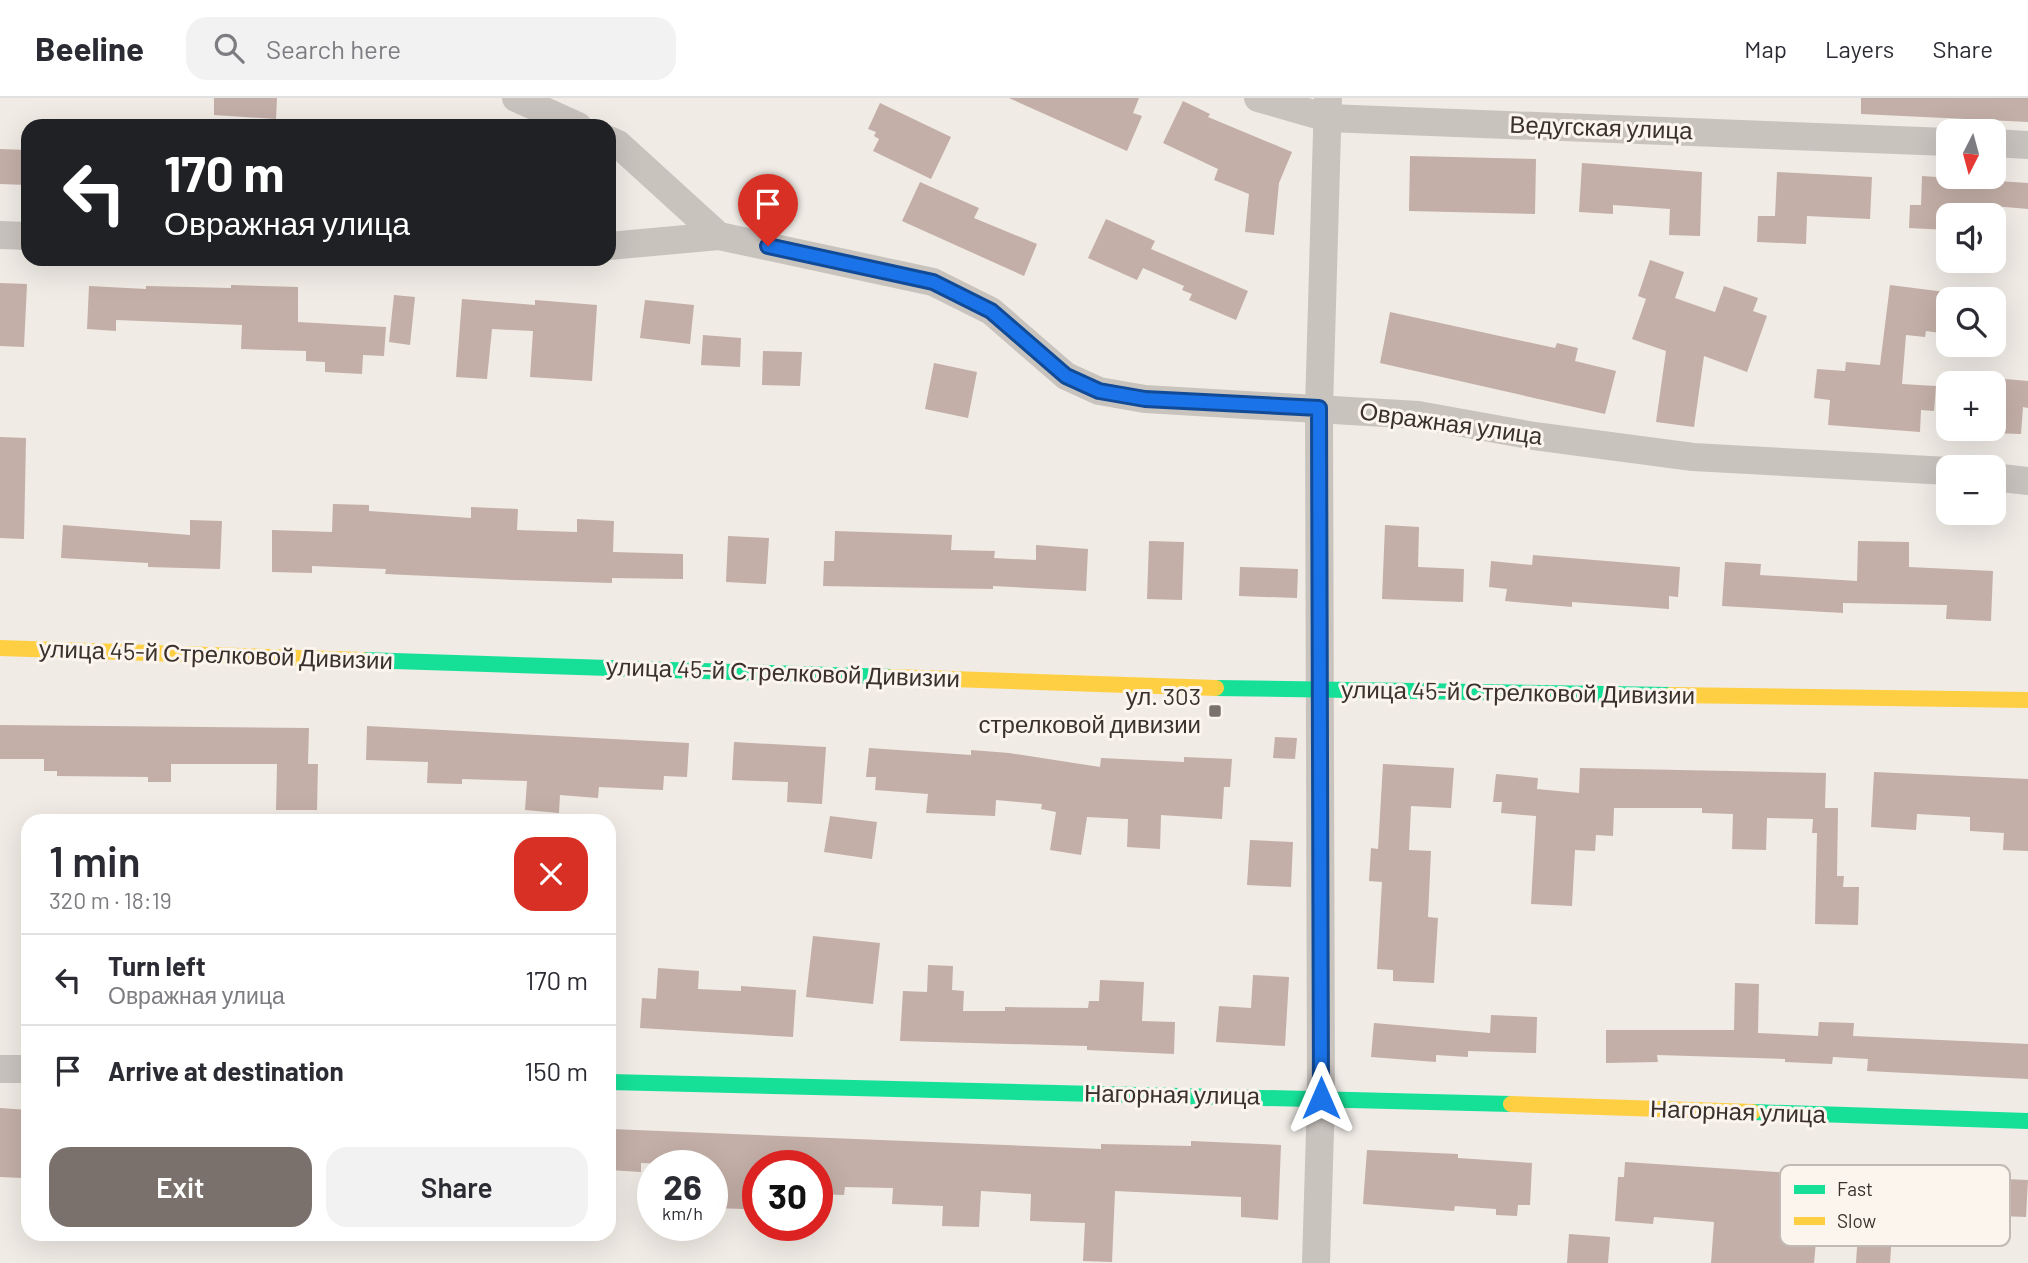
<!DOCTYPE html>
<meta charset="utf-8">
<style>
:root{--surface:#fff;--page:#f2f2f3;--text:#2b2b33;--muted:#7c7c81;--line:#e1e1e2;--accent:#7a716c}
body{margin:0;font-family:Barlow,sans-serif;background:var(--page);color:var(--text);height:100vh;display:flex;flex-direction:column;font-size:26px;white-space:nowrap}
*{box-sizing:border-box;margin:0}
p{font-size:23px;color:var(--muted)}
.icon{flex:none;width:38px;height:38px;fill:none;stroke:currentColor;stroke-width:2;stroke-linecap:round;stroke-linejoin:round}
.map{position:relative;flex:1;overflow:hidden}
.details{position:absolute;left:21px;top:716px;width:595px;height:427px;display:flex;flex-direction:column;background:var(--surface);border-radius:21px;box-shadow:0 7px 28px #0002}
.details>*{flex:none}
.hud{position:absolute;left:21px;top:21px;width:595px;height:147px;border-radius:21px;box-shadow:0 7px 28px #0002;background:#202124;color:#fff;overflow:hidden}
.needle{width:46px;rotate:186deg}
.tools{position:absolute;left:1936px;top:21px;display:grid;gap:14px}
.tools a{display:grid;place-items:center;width:70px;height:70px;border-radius:14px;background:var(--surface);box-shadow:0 7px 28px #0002;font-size:35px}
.speed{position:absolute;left:637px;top:1052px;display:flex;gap:14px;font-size:35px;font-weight:700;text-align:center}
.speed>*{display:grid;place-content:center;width:91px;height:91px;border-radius:50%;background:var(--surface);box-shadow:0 7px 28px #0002;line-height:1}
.speed small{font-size:18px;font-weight:400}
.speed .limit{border:10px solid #d22;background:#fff;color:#111}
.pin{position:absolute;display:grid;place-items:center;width:60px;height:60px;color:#fff;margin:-72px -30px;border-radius:50% 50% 50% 0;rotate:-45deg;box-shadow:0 0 7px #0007}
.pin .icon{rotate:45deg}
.me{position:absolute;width:77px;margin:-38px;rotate:0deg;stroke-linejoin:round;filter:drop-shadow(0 0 5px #0008)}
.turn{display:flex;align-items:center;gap:24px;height:147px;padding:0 28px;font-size:32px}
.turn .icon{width:91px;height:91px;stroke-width:2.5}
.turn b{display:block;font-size:49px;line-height:60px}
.round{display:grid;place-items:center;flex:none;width:74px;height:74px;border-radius:21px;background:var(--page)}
.headline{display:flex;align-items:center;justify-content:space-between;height:119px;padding:0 28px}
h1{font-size:42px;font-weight:600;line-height:52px}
.action{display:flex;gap:14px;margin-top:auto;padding:14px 28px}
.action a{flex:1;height:80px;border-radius:21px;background:var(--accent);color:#fff;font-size:28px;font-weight:600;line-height:80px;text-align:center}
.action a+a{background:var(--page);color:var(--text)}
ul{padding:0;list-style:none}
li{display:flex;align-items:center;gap:21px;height:91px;padding:0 28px;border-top:2px solid var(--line)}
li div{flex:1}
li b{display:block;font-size:26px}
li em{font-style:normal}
header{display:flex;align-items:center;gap:42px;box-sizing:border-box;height:98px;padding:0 35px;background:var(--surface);border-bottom:2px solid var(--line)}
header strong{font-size:33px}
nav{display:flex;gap:38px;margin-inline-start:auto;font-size:24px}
.search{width:490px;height:63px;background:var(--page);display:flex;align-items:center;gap:18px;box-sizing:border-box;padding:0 24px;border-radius:21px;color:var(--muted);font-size:26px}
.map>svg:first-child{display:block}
.building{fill:#c3afa7}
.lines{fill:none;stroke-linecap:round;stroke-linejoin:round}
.street{stroke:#c9c3be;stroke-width:28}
.fast{stroke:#16e098;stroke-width:16}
.slow{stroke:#ffcf43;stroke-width:16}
.route-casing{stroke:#114b97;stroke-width:18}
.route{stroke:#1a73e8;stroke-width:12}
.poi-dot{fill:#7a716c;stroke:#fbf5ee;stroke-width:2.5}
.labels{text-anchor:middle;stroke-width:6;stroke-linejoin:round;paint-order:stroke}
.street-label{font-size:24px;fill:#3b302b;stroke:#fbf5ee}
.poi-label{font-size:24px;fill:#3b302b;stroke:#fbf5ee;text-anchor:end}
.key{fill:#fbf5ee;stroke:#c1bab4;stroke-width:2}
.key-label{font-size:19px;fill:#3b302b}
</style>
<header>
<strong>Beeline</strong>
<div class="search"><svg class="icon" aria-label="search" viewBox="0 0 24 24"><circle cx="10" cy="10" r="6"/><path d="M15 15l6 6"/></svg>Search here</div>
<nav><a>Map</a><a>Layers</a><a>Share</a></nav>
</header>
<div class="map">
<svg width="2028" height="1165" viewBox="0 0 2028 1165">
<rect width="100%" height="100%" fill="#f0ebe5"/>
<g class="building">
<polygon points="214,0 277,0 276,21 214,17"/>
<polygon points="1009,0 1139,0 1133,15 1142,18 1127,53"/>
<polygon points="1861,0 2028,0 2028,24 1861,16"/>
<polygon points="1183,3 1210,16 1208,19 1292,54 1279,85 1274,137 1245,134 1249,96 1214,82 1218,71 1163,45"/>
<polygon points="880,5 951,39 931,81 873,53 879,41 874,38 876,34 868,31"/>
<polygon points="0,51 28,52 28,87 0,86"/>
<polygon points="1410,58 1536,61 1535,116 1409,113"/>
<polygon points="1582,65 1702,74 1700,138 1669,137 1670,111 1613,107 1613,116 1579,114"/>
<polygon points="1777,74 1872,79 1870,121 1807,118 1806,146 1757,144 1758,118 1775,118"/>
<polygon points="1922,78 2028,85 2028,111 1970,106 1969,117 1948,117 1948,132 1909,130 1910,107 1921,107"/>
<polygon points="920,84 979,110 974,120 1037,146 1024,178 902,123"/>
<polygon points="1106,121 1155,143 1151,151 1248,193 1236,222 1189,202 1192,196 1182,192 1184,188 1143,170 1137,182 1088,160"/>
<polygon points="1650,162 1684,174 1675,200 1715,214 1724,188 1758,200 1753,213 1767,218 1747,274 1704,258 1694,329 1656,324 1666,253 1632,241 1646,201 1638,198"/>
<polygon points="0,185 27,186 24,249 0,248"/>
<polygon points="231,187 298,189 298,224 386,229 384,258 363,257 362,276 325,274 325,264 306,263 306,253 241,251 242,227 116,222 116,233 87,231 89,188 146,191 146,188 231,190"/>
<polygon points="1890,187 1945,194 1940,235 1926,233 1925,239 1906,237 1902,286 1936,288 1934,313 1921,312 1920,334 1828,327 1830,302 1814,300 1817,271 1845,273 1846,264 1880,267"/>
<polygon points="394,197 415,199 410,247 389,244"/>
<polygon points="462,201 535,207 535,202 597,207 592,283 530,279 533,233 492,231 487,281 456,279"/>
<polygon points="645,202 694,207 690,246 640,240"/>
<polygon points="1390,214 1555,250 1557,245 1578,250 1575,263 1616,273 1605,316 1380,265"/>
<polygon points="703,237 741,240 740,269 701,267"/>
<polygon points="763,253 802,254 800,288 762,287"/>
<polygon points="934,265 977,274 968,320 925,311"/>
<polygon points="1993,280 2028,283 2028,310 2023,309 2021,336 1993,335"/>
<polygon points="0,339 26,340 24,441 0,440"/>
<polygon points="333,406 369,407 369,413 471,420 471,409 518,411 517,432 577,434 577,421 614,423 613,454 683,456 683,481 612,480 612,485 514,482 385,476 386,471 312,468 312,475 272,474 272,432 332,434"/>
<polygon points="190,422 222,423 220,471 148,469 148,465 61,460 63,427 190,437"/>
<polygon points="1385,427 1419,429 1418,469 1464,471 1463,504 1382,501"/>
<polygon points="835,433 952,437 951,452 995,453 994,460 1036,462 1036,447 1088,451 1086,493 993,488 993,491 823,488 824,463 834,463"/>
<polygon points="728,438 769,440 766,486 726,484"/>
<polygon points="1149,443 1184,444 1182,502 1147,501"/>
<polygon points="1858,443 1909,444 1909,469 1993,473 1991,523 1946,521 1947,507 1843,505 1843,515 1722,508 1725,464 1761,466 1760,477 1857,483"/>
<polygon points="1533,457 1680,469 1678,499 1669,498 1669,511 1572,504 1572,509 1505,503 1507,491 1489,489 1491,463 1532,467"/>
<polygon points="1240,469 1298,471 1297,500 1239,498"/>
<polygon points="0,627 309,630 308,666 318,666 317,712 276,712 277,666 171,666 171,684 148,684 148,679 57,678 57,673 44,673 44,661 0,661"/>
<polygon points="367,628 689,645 687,679 664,678 663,692 599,689 598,700 560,697 559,715 525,712 527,683 462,681 462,686 427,685 428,664 366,662"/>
<polygon points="1275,639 1297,640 1295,661 1273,660"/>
<polygon points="734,644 826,649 822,706 787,704 788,684 732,682"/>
<polygon points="869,650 971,657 971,652 1009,655 1100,669 1101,660 1184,664 1184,659 1232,661 1230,689 1224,689 1222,721 1161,717 1160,751 1127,749 1128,721 1087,719 1081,757 1050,752 1056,714 1041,711 1042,706 996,702 995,718 926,715 928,696 875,692 876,679 866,679"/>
<polygon points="1383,666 1454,670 1451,710 1411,708 1409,752 1431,753 1428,819 1438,820 1434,885 1393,883 1393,872 1377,871 1382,784 1369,783 1371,750 1378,751"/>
<polygon points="1580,670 1826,675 1825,710 1838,710 1837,778 1844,778 1843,789 1859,789 1858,827 1815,826 1817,735 1812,735 1813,721 1767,720 1766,752 1732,751 1733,716 1702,715 1702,710 1614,710 1613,738 1596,737 1595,753 1575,752 1572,808 1531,806 1536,718 1501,715 1502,704 1493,704 1496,676 1538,680 1537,691 1579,695"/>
<polygon points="1874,674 2028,681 2028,753 2003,752 2004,735 1970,733 1970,719 1917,716 1916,732 1871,729"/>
<polygon points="830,718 877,724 872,761 824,754"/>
<polygon points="1250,742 1293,744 1291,789 1247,787"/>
<polygon points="813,838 880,845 873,906 806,899"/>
<polygon points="928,867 953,868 952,892 964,893 963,913 1005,913 1005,909 1088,910 1089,903 1099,903 1100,882 1144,884 1142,923 1175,924 1174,956 1087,952 1087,948 900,943 903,893 927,894"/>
<polygon points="658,870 699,873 698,891 741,893 741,888 796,892 793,939 640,930 642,900 656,901"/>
<polygon points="1253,877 1289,879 1285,948 1216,944 1219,908 1251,910"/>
<polygon points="1735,885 1759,886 1758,935 1818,938 1819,924 1854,925 1853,938 2028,946 2028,981 1867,973 1868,961 1833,959 1832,966 1785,964 1785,961 1657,957 1658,964 1606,965 1606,932 1734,932"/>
<polygon points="1491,917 1537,919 1536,955 1468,953 1468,959 1436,957 1436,964 1371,959 1374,925 1490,935"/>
<polygon points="0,1010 28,1012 22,1080 0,1079"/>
<polygon points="611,1031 1101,1051 1101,1046 1191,1048 1191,1043 1281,1047 1278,1122 1241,1119 1241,1099 1115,1093 1112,1164 1083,1163 1085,1125 1030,1123 1031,1096 981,1093 979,1129 942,1128 943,1108 892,1106 893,1090 845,1089 844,1097 817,1096 817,1068 758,1068 758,1106 745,1105 744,1111 712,1110 712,1068 641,1065 641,1074 609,1072"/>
<polygon points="1367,1052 1458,1056 1458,1060 1532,1065 1530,1107 1518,1107 1517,1118 1496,1117 1496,1111 1455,1108 1454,1113 1363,1106"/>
<polygon points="1625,1064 1822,1077 1814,1165 1711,1165 1714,1124 1654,1119 1653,1126 1615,1123 1618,1079 1624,1079"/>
<polygon points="1958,1079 2028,1082 2026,1119 2000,1118 1999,1141 1975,1140 1975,1130 1956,1129"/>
<polygon points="1860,1104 1894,1106 1890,1165 1856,1165"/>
<polygon points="1569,1136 1610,1139 1608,1165 1567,1165"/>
</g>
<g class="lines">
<g class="street">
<polyline points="516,0 578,28"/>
<polyline points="1258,0 1328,20 1948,44"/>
<polyline points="609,42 618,46 719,138 933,184 991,213 1066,278 1099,293 1145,301 1418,317 1534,338 1693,359 1948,373"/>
<polyline points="1993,45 2028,47"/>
<polyline points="0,137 28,138"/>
<polyline points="609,148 719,138"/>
<polyline points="1993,379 2028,383"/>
<polyline points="0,971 28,971"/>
<polyline points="1316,1165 1321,1000 1319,310 1328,0"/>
</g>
<g class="fast">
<polyline points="363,562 892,579"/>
<polyline points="1216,590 1671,597"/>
<polyline points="609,984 1511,1006"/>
<polyline points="1753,1014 2028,1023"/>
</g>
<g class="slow">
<polyline points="0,550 363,562"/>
<polyline points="892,579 1216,590"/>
<polyline points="1671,597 2028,602"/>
<polyline points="1511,1006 1753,1014"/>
</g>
</g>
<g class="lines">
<defs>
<polyline id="route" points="768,148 933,184 991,213 1066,278 1099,293 1145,301 1319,310 1321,1000"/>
</defs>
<use href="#route" class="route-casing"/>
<use href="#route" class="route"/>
</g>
<rect class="poi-dot" x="1208" y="606" width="14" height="14" rx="3.5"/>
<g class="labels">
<g class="street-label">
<text transform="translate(1601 30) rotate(2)" y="8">Ведугская улица</text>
<text transform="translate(1451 326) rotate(8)" y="8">Овражная улица</text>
<text transform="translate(216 557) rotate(2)" y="8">улица 45-й Стрелковой Дивизии</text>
<text transform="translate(783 575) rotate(2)" y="8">улица 45-й Стрелковой Дивизии</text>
<text transform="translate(1518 595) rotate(1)" y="8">улица 45-й Стрелковой Дивизии</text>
<text transform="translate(1172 997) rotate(1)" y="8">Нагорная улица</text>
<text transform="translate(1738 1014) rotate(2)" y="8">Нагорная улица</text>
</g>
<g class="poi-label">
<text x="1201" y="607">ул. 303<tspan x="1201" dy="28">стрелковой дивизии</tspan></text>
</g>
</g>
<rect x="1780" y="1067" width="230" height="81" rx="10" class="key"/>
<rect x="1794" y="1087" width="31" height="9" fill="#16e098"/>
<rect x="1794" y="1119" width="31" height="8" fill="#ffcf43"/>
<g class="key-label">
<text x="1837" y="1098">Fast</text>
<text x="1837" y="1130">Slow</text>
</g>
</svg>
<div class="tools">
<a><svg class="needle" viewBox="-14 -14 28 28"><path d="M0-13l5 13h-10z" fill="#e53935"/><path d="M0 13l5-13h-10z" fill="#7c7c81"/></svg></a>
<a><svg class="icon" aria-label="sound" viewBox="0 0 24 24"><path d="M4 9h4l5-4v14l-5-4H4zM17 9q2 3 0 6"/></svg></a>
<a><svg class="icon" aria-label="search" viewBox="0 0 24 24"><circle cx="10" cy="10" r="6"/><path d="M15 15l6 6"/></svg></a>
<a>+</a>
<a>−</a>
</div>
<div class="speed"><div>26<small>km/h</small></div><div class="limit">30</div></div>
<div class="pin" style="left:768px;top:148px;background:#d93025"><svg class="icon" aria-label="arrive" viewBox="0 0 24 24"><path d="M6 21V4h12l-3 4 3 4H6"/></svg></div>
<svg class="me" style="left:1321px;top:1000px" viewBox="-20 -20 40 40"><path d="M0-17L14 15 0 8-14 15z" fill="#1a73e8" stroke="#fff" stroke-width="4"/></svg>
<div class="hud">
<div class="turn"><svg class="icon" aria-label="left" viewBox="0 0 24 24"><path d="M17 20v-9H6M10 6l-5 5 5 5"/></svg><div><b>170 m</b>Овражная улица</div></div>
</div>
<section class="details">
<div class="headline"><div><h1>1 min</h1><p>320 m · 18:19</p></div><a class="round" style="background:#d93025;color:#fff"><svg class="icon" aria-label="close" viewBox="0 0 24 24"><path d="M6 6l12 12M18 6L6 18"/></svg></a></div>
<ul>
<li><svg class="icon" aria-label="left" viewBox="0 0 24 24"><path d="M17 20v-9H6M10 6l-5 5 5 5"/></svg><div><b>Turn left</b><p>Овражная улица</p></div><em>170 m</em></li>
<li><svg class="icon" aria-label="arrive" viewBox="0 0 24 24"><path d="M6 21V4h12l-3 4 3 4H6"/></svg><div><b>Arrive at destination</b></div><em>150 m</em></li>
</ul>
<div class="action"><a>Exit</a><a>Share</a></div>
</section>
</div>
